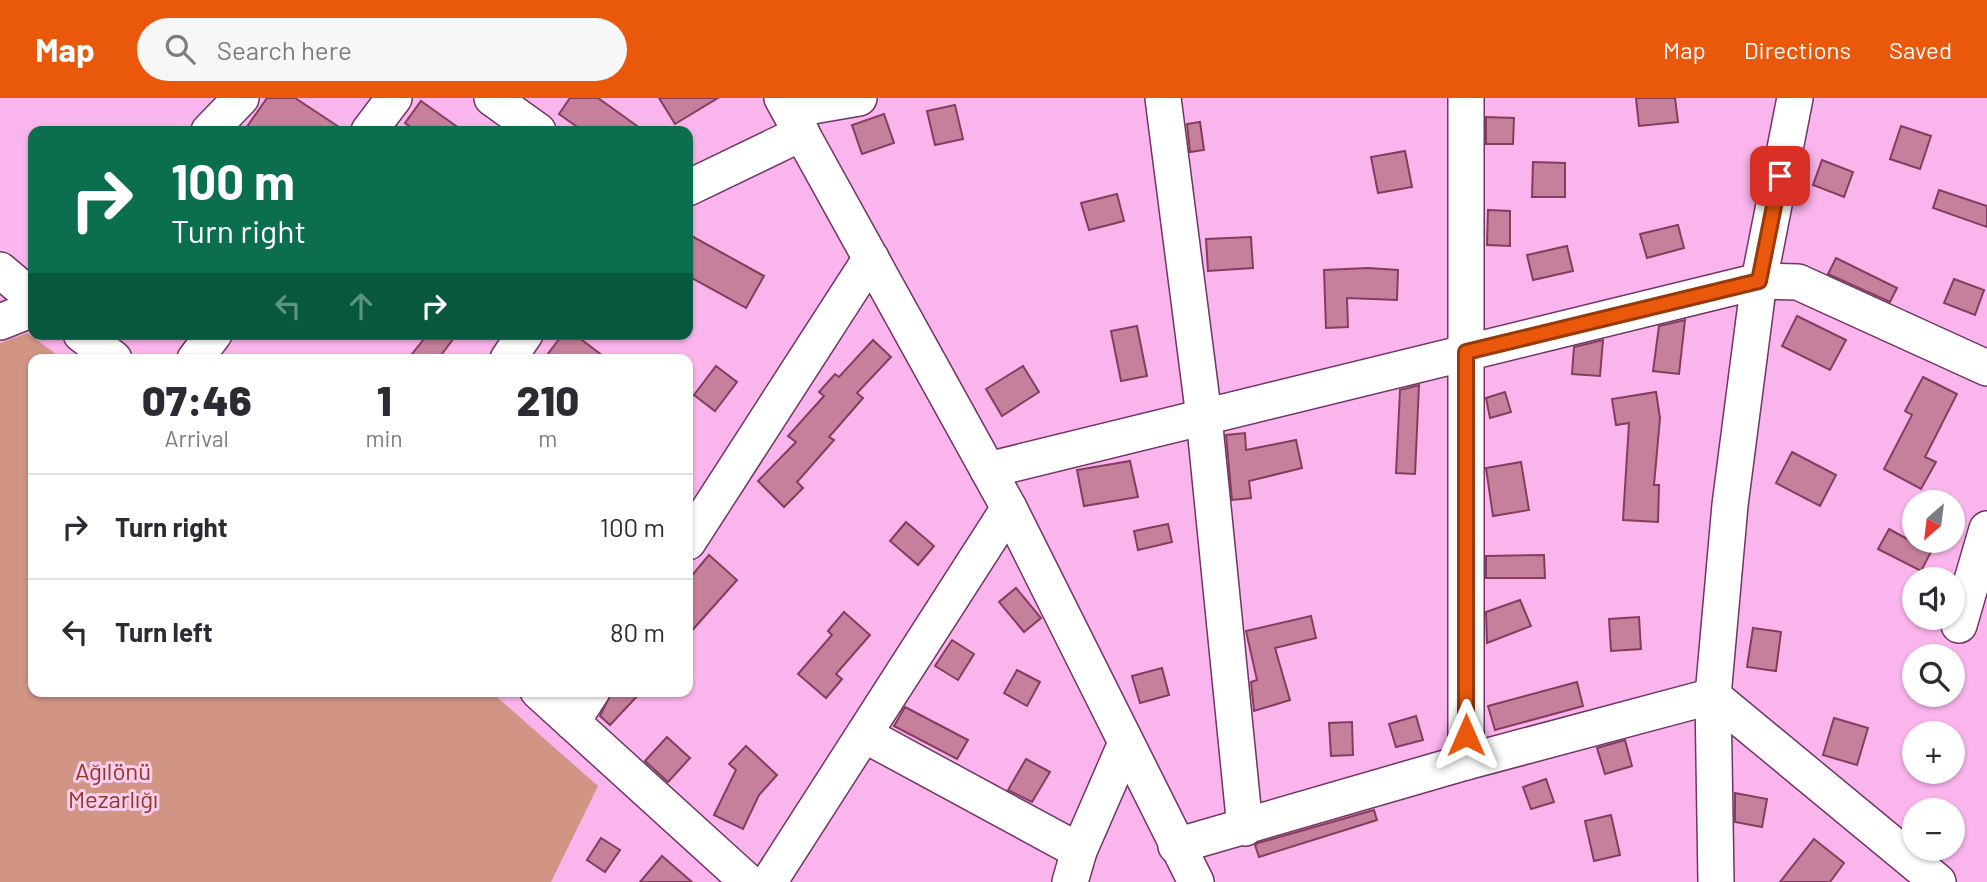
<!DOCTYPE html>
<meta charset="utf-8">
<style>
:root{--surface:#fff;--page:#f7f7f7;--text:#2b2b33;--muted:#7c7c81;--line:#e1e1e2;--accent:#ea580c}
body{margin:0;font-family:Barlow,sans-serif;background:var(--page);color:var(--text);height:100vh;display:flex;flex-direction:column;font-size:26px;white-space:nowrap}
*{box-sizing:border-box;margin:0}
p{font-size:23px;color:var(--muted)}
.icon{flex:none;width:38px;height:38px;fill:none;stroke:currentColor;stroke-width:2;stroke-linecap:round;stroke-linejoin:round}
.map{position:relative;flex:1;overflow:hidden}
.panel{position:absolute;left:28px;top:256px;width:665px;height:343px;display:flex;flex-direction:column;background:var(--surface);border-radius:14px;box-shadow:0 2px 5px #0004}
.panel>*{flex:none}
.guide{position:absolute;left:28px;top:28px;width:665px;height:214px;border-radius:14px;box-shadow:0 2px 5px #0004;background:#0b6e4f;color:#fff;overflow:hidden}
.needle{width:46px;rotate:208deg}
.tools{position:absolute;left:1902px;top:392px;display:grid;gap:14px}
.tools a{display:grid;place-items:center;width:63px;height:63px;border-radius:50%;background:var(--surface);box-shadow:0 2px 5px #0004;font-size:35px}
.pin{position:absolute;display:grid;place-items:center;width:60px;height:60px;color:#fff;margin:-30px;border-radius:14px;box-shadow:0 4px 10px #0006}
.me{position:absolute;width:77px;margin:-38px;rotate:0deg;stroke-linejoin:round;filter:drop-shadow(0 0 5px #0008)}
.turn{display:flex;align-items:center;gap:24px;height:147px;padding:0 28px;font-size:32px}
.turn .icon{width:91px;height:91px;stroke-width:2.5}
.turn b{display:block;font-size:49px;line-height:60px}
.lanes{display:flex;align-items:center;height:66px;padding:0 28px;background:#0003;justify-content:center;gap:35px;direction:ltr}
.lanes .off{opacity:.35}
.eta{display:flex;justify-content:space-evenly;align-items:center;height:119px;text-align:center}
.eta b{font-size:42px;font-weight:800;line-height:49px}
ul{padding:0;list-style:none}
li{display:flex;align-items:center;gap:21px;height:105px;padding:0 28px;border-top:2px solid var(--line)}
li div{flex:1}
li b{display:block;font-size:26px}
li em{font-style:normal}
header{display:flex;align-items:center;gap:42px;box-sizing:border-box;height:98px;padding:0 35px;background:var(--accent);color:#fff}
header strong{font-size:33px}
nav{display:flex;gap:38px;margin-inline-start:auto;font-size:24px}
.search{width:490px;height:63px;background:var(--page);display:flex;align-items:center;gap:18px;box-sizing:border-box;padding:0 24px;border-radius:38px;color:var(--muted);font-size:26px}
.map>svg:first-child{display:block}
.green{fill:#d19485}
.building{fill:#c6809c;stroke:#863c5d;stroke-width:2}
.lines{fill:none;stroke-linecap:round;stroke-linejoin:round}
.minor-casing{stroke:#703466;stroke-width:38}
.minor{stroke:#fff;stroke-width:35}
.route-casing{stroke:#983908;stroke-width:18}
.route{stroke:#ea580c;stroke-width:12}
.labels{text-anchor:middle;stroke-width:6;stroke-linejoin:round;paint-order:stroke}
.park-label{font-size:24px;fill:#903824;stroke:#f8cdee}
</style>
<header>
<strong>Map</strong>
<div class="search"><svg class="icon" aria-label="search" viewBox="0 0 24 24"><circle cx="10" cy="10" r="6"/><path d="M15 15l6 6"/></svg>Search here</div>
<nav><a>Map</a><a>Directions</a><a>Saved</a></nav>
</header>
<div class="map">
<svg width="1987" height="784" viewBox="0 0 1987 784">
<rect width="100%" height="100%" fill="#fbb5ed"/>
<polygon class="green" points="27,235 63,261 33,261 33,593 490,593 598,688 551,784 0,784 0,245"/>
<g class="building">
<polygon points="267,0 295,0 345,33 244,33"/>
<polygon points="570,0 598,0 644,33 583,33 559,16"/>
<polygon points="659,0 718,0 675,26"/>
<polygon points="1636,0 1675,0 1678,24 1639,28"/>
<polygon points="421,3 463,33 416,33 405,25"/>
<polygon points="955,7 963,41 935,47 927,13"/>
<polygon points="884,16 894,45 862,56 852,27"/>
<polygon points="1486,19 1514,20 1513,46 1486,46"/>
<polygon points="1200,24 1204,52 1190,54 1187,26"/>
<polygon points="1901,28 1931,38 1920,71 1890,61"/>
<polygon points="1405,53 1412,89 1378,95 1371,59"/>
<polygon points="1822,62 1853,74 1844,99 1813,87"/>
<polygon points="1533,64 1565,65 1565,99 1532,99"/>
<polygon points="1939,92 1987,108 1987,129 1933,110"/>
<polygon points="1117,96 1124,123 1089,132 1081,105"/>
<polygon points="1488,112 1510,113 1510,148 1487,147"/>
<polygon points="1678,127 1684,150 1647,160 1640,136"/>
<polygon points="688,136 764,178 746,210 688,178"/>
<polygon points="1251,139 1253,170 1208,173 1206,141"/>
<polygon points="1567,148 1573,173 1533,182 1527,157"/>
<polygon points="1836,160 1897,190 1890,204 1828,176"/>
<polygon points="1368,170 1398,172 1397,202 1347,200 1348,229 1326,230 1324,172"/>
<polygon points="1954,181 1984,192 1975,217 1944,205"/>
<polygon points="1797,218 1846,242 1830,272 1782,248"/>
<polygon points="1685,222 1679,276 1653,273 1659,228"/>
<polygon points="1137,228 1147,278 1121,283 1111,233"/>
<polygon points="428,236 457,236 438,261 408,261"/>
<polygon points="563,236 574,236 607,261 544,261"/>
<polygon points="873,242 891,259 857,295 863,300 829,339 834,342 797,384 803,390 784,409 758,383 796,344 788,338 824,298 819,294 835,276 839,279"/>
<polygon points="1603,242 1600,278 1572,276 1574,249"/>
<polygon points="716,268 737,284 715,313 694,297"/>
<polygon points="1023,268 1039,294 1002,318 986,291"/>
<polygon points="1923,279 1957,296 1925,359 1936,364 1921,391 1884,371 1912,317 1905,313"/>
<polygon points="1419,287 1415,376 1396,375 1400,292"/>
<polygon points="1505,294 1511,314 1490,320 1486,300"/>
<polygon points="1656,294 1660,320 1654,387 1659,387 1658,424 1623,422 1629,325 1616,327 1612,301"/>
<polygon points="1245,335 1246,352 1296,342 1302,370 1249,383 1251,400 1232,402 1226,337"/>
<polygon points="1792,354 1836,377 1820,408 1776,385"/>
<polygon points="1130,363 1138,399 1084,408 1077,372"/>
<polygon points="1521,364 1529,412 1493,418 1486,370"/>
<polygon points="906,424 934,448 918,467 890,443"/>
<polygon points="1168,426 1172,444 1138,452 1134,433"/>
<polygon points="1889,431 1931,454 1921,473 1878,451"/>
<polygon points="709,457 737,482 688,537 688,482"/>
<polygon points="1544,457 1545,480 1486,480 1486,458"/>
<polygon points="1016,490 1041,520 1024,534 999,504"/>
<polygon points="1520,502 1531,528 1487,545 1486,514"/>
<polygon points="844,514 870,537 836,576 842,581 826,600 798,576 832,537 828,533"/>
<polygon points="1311,518 1316,540 1275,550 1290,602 1254,613 1251,584 1257,582 1246,533"/>
<polygon points="1639,519 1641,551 1611,553 1609,521"/>
<polygon points="1753,530 1781,534 1776,573 1747,569"/>
<polygon points="952,542 974,556 958,582 935,568"/>
<polygon points="1162,570 1169,597 1140,605 1132,578"/>
<polygon points="1017,572 1040,584 1027,608 1004,595"/>
<polygon points="1577,584 1583,608 1495,632 1488,608"/>
<polygon points="612,593 642,593 610,627 600,618"/>
<polygon points="905,609 968,642 957,661 894,628"/>
<polygon points="1416,618 1423,642 1396,649 1389,626"/>
<polygon points="1834,620 1868,630 1857,667 1823,657"/>
<polygon points="1352,624 1353,657 1331,658 1329,625"/>
<polygon points="667,639 690,660 668,684 645,663"/>
<polygon points="1625,642 1632,668 1605,676 1597,650"/>
<polygon points="746,648 777,677 759,697 743,731 714,717 736,672 729,666"/>
<polygon points="1026,661 1050,674 1032,704 1008,692"/>
<polygon points="1546,681 1554,704 1531,711 1523,689"/>
<polygon points="1735,695 1767,701 1762,729 1735,724"/>
<polygon points="1374,712 1377,722 1259,759 1255,747 1258,745"/>
<polygon points="1611,717 1620,757 1594,763 1585,723"/>
<polygon points="601,740 620,752 605,774 587,762"/>
<polygon points="1814,741 1844,765 1830,784 1780,784"/>
<polygon points="662,758 692,784 640,784"/>
</g>
<g class="lines">
<defs>
<g id="minor">
<polyline points="492,0 538,33"/>
<polyline points="782,0 1009,410 1196,784"/>
<polyline points="1163,0 1204,319 1245,730"/>
<polyline points="1466,0 1466,664"/>
<polyline points="789,12 859,0"/>
<polyline points="209,33 241,0"/>
<polyline points="369,33 394,0"/>
<polyline points="688,90 802,35"/>
<polyline points="0,172 33,200"/>
<polyline points="0,224 33,211"/>
<polyline points="81,236 114,261"/>
<polyline points="195,261 214,236"/>
<polyline points="508,261 525,236"/>
<polyline points="988,372 1759,183 1798,184 1987,270"/>
<polyline points="688,444 871,160"/>
<polyline points="1959,527 1987,431"/>
<polyline points="538,593 748,784"/>
<polyline points="572,624 592,593"/>
<polyline points="865,637 1079,753"/>
<polyline points="1176,748 1466,664 1713,598 1938,784"/>
<polyline points="769,784 1009,410"/>
<polyline points="1070,784 1079,753 1126,645"/>
<polyline points="1716,784 1713,598 1730,407 1759,183 1795,0"/>
</g>
</defs>
<use href="#minor" class="minor-casing"/>
<use href="#minor" class="minor"/>
</g>
<g class="lines">
<defs>
<polyline id="route" points="1466,637 1466,254 1759,183 1780,78"/>
</defs>
<use href="#route" class="route-casing"/>
<use href="#route" class="route"/>
</g>
<g class="labels">
<g class="park-label">
<text x="113" y="682">Ağılönü<tspan x="113" dy="28">Mezarlığı</tspan></text>
</g>
</g>
</svg>
<div class="tools">
<a><svg class="needle" viewBox="-14 -14 28 28"><path d="M0-13l5 13h-10z" fill="#e53935"/><path d="M0 13l5-13h-10z" fill="#7c7c81"/></svg></a>
<a><svg class="icon" aria-label="sound" viewBox="0 0 24 24"><path d="M4 9h4l5-4v14l-5-4H4zM17 9q2 3 0 6"/></svg></a>
<a><svg class="icon" aria-label="search" viewBox="0 0 24 24"><circle cx="10" cy="10" r="6"/><path d="M15 15l6 6"/></svg></a>
<a>+</a>
<a>−</a>
</div>
<div class="pin" style="left:1780px;top:78px;background:#d93025"><svg class="icon" aria-label="arrive" viewBox="0 0 24 24"><path d="M6 21V4h12l-3 4 3 4H6"/></svg></div>
<svg class="me" style="left:1466px;top:637px" viewBox="-20 -20 40 40"><path d="M0-17L14 15 0 8-14 15z" fill="#ea580c" stroke="#fff" stroke-width="4"/></svg>
<div class="guide">
<div class="turn"><svg class="icon" aria-label="right" viewBox="0 0 24 24"><path d="M7 20v-9h11M14 6l5 5-5 5"/></svg><div><b>100 m</b>Turn right</div></div>
<div class="lanes"><svg class="icon off" aria-label="left" viewBox="0 0 24 24"><path d="M17 20v-9H6M10 6l-5 5 5 5"/></svg><svg class="icon off" aria-label="ahead" viewBox="0 0 24 24"><path d="M12 20V5M6 11l6-6 6 6"/></svg><svg class="icon" aria-label="right" viewBox="0 0 24 24"><path d="M7 20v-9h11M14 6l5 5-5 5"/></svg></div>
</div>
<section class="panel">
<div class="eta">
<div><b>07:46</b><p>Arrival</p></div>
<div><b>1</b><p>min</p></div>
<div><b>210</b><p>m</p></div>
</div>
<ul>
<li><svg class="icon" aria-label="right" viewBox="0 0 24 24"><path d="M7 20v-9h11M14 6l5 5-5 5"/></svg><div><b>Turn right</b></div><em>100 m</em></li>
<li><svg class="icon" aria-label="left" viewBox="0 0 24 24"><path d="M17 20v-9H6M10 6l-5 5 5 5"/></svg><div><b>Turn left</b></div><em>80 m</em></li>
</ul>
</section>
</div>
